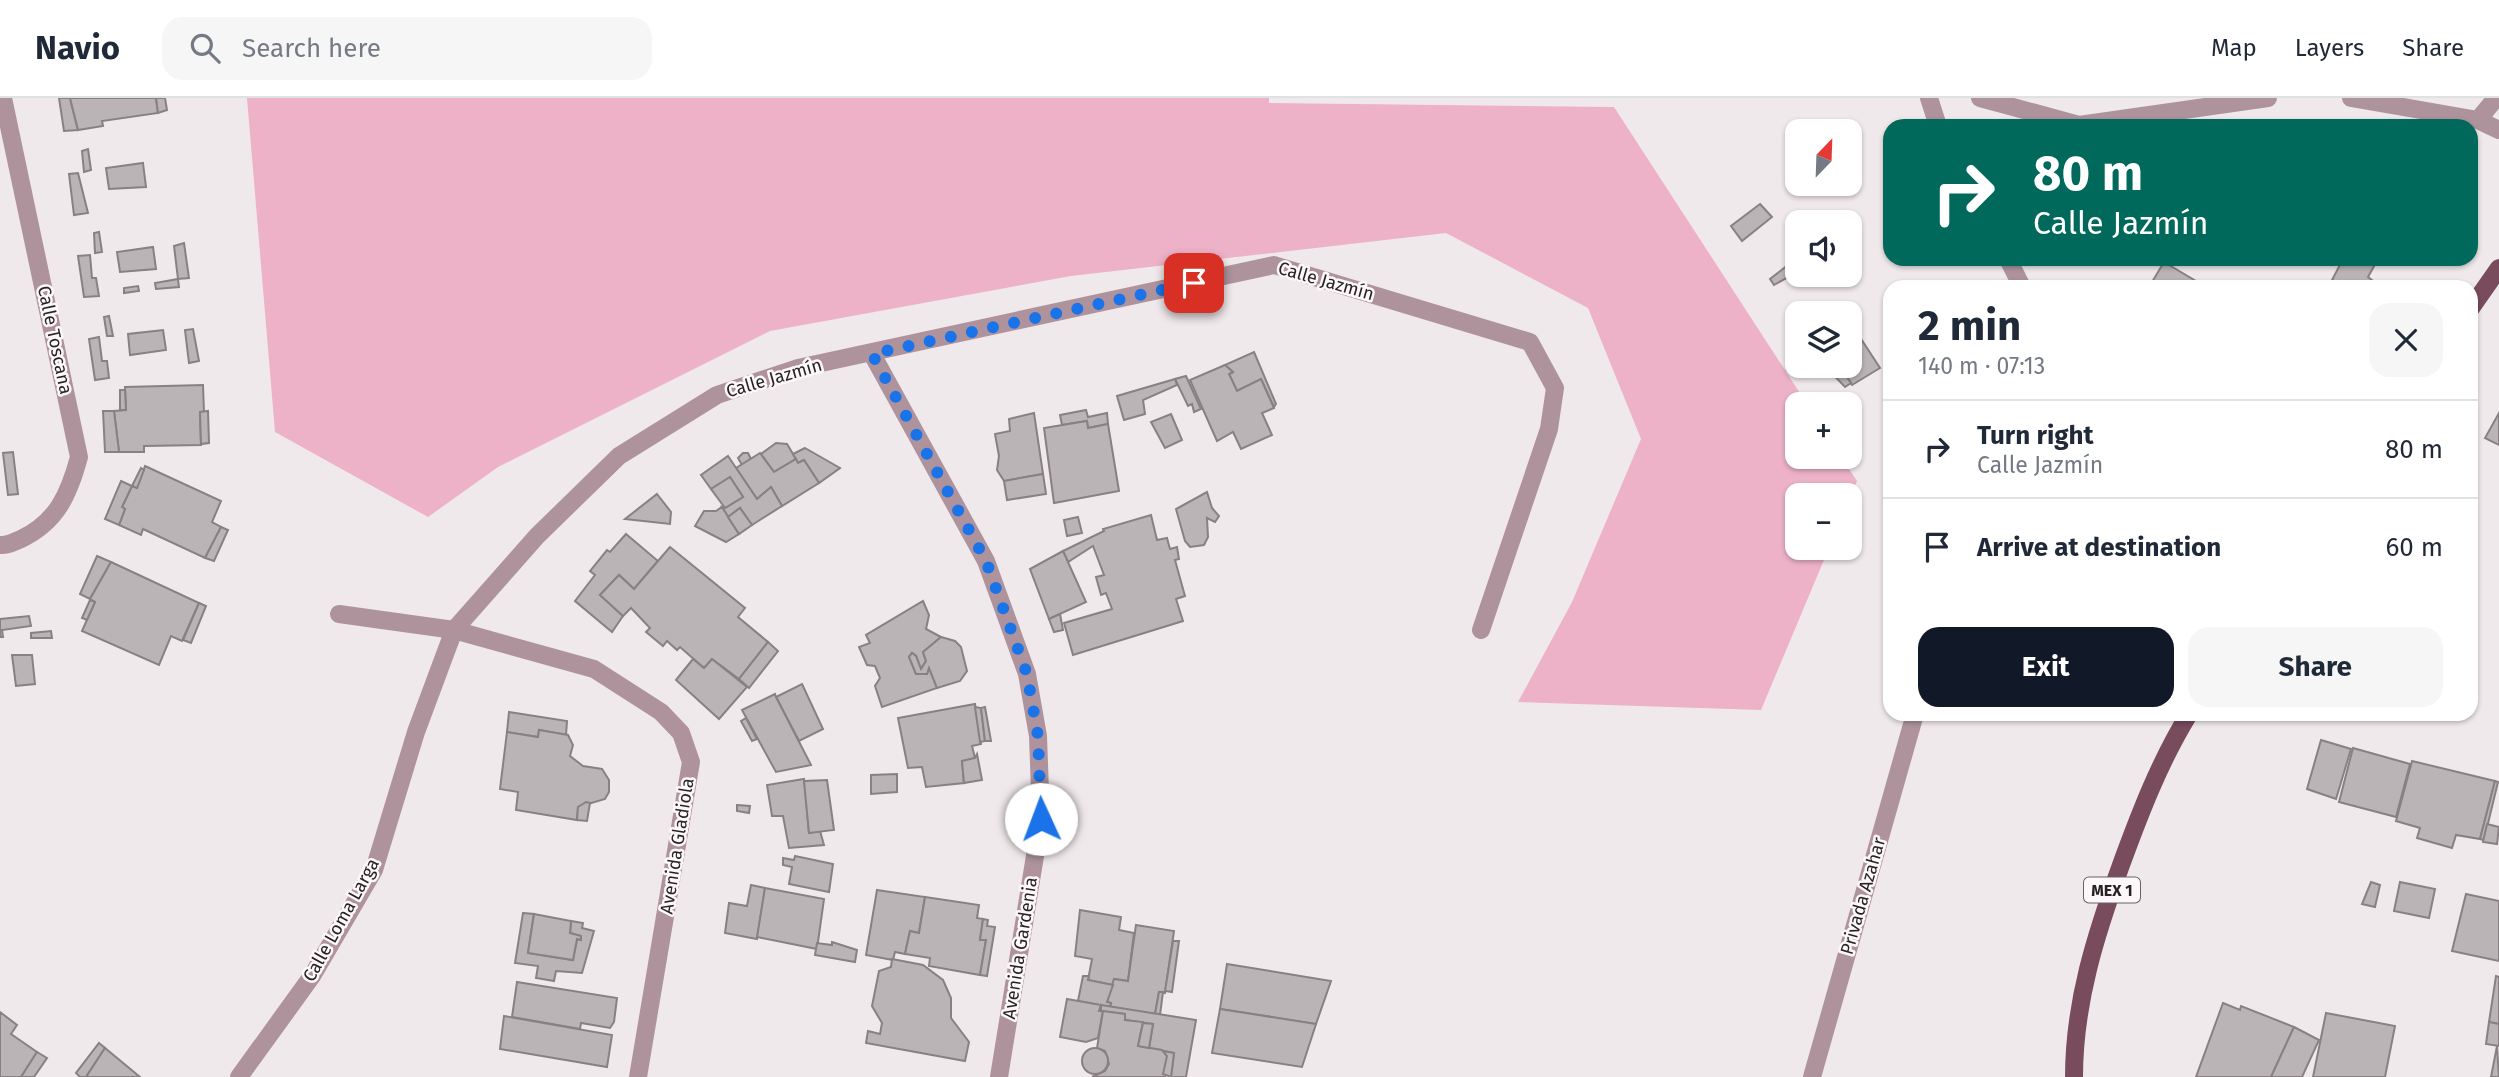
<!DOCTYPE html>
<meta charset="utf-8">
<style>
:root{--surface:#fff;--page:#f6f6f7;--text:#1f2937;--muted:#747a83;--line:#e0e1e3;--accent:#111827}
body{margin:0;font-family:"Fira Sans",sans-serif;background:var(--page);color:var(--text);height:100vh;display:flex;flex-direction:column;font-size:26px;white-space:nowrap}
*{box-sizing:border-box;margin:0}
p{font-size:23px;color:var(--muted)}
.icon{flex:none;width:38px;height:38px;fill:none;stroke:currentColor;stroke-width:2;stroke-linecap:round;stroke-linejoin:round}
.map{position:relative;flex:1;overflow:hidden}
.details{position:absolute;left:1883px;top:182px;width:595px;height:441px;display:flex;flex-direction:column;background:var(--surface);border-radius:21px;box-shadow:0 2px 5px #0004}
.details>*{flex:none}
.hud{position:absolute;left:1883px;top:21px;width:595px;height:147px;border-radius:21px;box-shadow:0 2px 5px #0004;background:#00695c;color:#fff;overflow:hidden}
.needle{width:46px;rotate:23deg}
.fabs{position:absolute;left:1785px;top:21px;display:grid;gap:14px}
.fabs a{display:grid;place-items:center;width:77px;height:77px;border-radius:14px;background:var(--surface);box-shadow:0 2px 5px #0004;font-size:35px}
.pin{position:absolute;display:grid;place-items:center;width:60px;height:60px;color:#fff;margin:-30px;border-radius:14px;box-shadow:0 4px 10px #0006}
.me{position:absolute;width:77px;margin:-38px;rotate:358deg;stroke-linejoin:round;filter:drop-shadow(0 0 5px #0008)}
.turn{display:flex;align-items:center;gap:24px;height:147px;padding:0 35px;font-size:32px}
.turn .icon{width:91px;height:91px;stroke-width:2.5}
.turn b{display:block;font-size:49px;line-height:60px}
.round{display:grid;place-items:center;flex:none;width:74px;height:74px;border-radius:21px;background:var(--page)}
.head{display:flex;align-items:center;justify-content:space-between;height:119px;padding:0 35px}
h1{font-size:42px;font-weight:700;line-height:52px}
.primary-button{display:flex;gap:14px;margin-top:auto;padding:14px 35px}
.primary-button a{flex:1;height:80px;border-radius:21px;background:var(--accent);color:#fff;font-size:28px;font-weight:700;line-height:80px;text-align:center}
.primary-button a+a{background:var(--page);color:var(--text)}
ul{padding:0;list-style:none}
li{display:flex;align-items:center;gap:21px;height:98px;padding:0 35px;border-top:2px solid var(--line)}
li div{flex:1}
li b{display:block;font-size:26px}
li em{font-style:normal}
header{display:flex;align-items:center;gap:42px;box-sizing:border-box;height:98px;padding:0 35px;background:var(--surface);border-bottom:2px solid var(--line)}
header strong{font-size:33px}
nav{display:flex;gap:38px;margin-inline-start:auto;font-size:24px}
.search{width:490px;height:63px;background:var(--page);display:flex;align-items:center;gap:18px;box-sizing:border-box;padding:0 24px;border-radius:21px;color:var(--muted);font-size:26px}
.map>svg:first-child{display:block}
.green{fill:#edb2c8}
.building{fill:#bbb4b6;stroke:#888184;stroke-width:2}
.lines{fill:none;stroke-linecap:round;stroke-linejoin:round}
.minor{stroke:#ae939d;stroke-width:18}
.major{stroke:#784b5d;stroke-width:18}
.route{stroke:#1a73e8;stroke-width:12;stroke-dasharray:0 21.6}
.labels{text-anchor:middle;stroke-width:5;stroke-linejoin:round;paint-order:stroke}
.shield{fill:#fef7f9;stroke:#666364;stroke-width:2}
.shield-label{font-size:16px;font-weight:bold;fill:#252324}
.street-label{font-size:18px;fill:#252324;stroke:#fef7f9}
</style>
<header>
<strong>Navio</strong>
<div class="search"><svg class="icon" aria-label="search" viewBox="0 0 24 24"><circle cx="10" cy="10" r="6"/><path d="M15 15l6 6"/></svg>Search here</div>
<nav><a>Map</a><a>Layers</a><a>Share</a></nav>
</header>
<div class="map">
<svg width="2499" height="979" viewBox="0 0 2499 979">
<rect width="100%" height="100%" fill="#f0e9ec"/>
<polygon class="green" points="247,0 1269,0 1269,5 1614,9 1807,306 1797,306 1797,359 1841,359 1857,383 1850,400 1797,397 1797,450 1829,450 1761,612 1518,604 1572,504 1641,341 1588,210 1446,135 1071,178 770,233 498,369 428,419 275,334"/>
<g class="building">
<polygon points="59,0 70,0 78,32 64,33"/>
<polygon points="70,0 156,0 158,15 102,23 103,28 78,32"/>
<polygon points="156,0 165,0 167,12 158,15"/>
<polygon points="88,51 91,72 84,74 82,53"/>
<polygon points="143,65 146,89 109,91 106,70"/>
<polygon points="78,75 88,115 74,117 69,76"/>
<polygon points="1760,106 1772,119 1742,143 1731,128"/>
<polygon points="99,134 102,154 95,155 94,135"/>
<polygon points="184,145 189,180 178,181 174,148"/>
<polygon points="153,149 156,171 120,174 117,154"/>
<polygon points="90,157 92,180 96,180 99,198 84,199 78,158"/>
<polygon points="2343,161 2378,161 2368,179 2381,189 2346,189 2332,182"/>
<polygon points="1793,163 1797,174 1774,187 1770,181"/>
<polygon points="2164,164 2206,189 2149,189"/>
<polygon points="178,181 179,189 156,191 155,185"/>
<polygon points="138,188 139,193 124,195 124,190"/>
<polygon points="109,218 113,238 107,238 104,219"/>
<polygon points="1850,224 1880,270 1852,287 1839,268 1850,268"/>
<polygon points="193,231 199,263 189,265 185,232"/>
<polygon points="163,232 166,252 130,257 128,236"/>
<polygon points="99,239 102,263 107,263 109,280 95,282 89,241"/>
<polygon points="1254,254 1276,306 1274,309 1261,281 1237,293 1229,276 1233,274 1225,267"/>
<polygon points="1225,267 1233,274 1229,276 1237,293 1261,281 1274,310 1262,315 1272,337 1241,351 1233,334 1217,343 1190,282"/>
<polygon points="1825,268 1839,268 1851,285 1845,289"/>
<polygon points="1186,278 1201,311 1194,314 1192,306 1188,308 1175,281"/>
<polygon points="1175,281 1177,287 1143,302 1145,316 1124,322 1117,298"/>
<polygon points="203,287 204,314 200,314 201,347 144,348 144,354 119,354 114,313 126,312 125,289"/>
<polygon points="120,292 125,292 126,312 120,312"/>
<polygon points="1086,312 1088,319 1107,315 1108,326 1088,330 1087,323 1062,327 1060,317"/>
<polygon points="103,313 114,313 119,354 105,354"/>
<polygon points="208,313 209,345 201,346 200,314"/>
<polygon points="1034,315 1043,376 1004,383 997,372 999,358 995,336 1010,333 1009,321"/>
<polygon points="2499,315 2499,347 2485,340"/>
<polygon points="1171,316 1182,342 1165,350 1151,324"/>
<polygon points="1087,323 1088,330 1108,326 1119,393 1054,405 1044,330"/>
<polygon points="776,345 787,346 796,361 774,374 761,356"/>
<polygon points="805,350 840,370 819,385 804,362 798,365 793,356"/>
<polygon points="13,354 18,396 8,397 3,355"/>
<polygon points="743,355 748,355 751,361 742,367 738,360"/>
<polygon points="760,355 774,374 796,361 798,365 804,362 819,385 782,408 771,389 757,401 736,370"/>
<polygon points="728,358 757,401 771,389 782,408 752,427 740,410 728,419 722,409 725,410 743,399 730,379 711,391 701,377"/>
<polygon points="145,368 221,403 212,424 221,429 205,460 143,431 141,437 119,427 125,411 122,409 132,388 137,390"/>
<polygon points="141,370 144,372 137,390 132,388"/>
<polygon points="1043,376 1046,396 1007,402 1004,383"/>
<polygon points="730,379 743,399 725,410 711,391"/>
<polygon points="121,383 132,388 122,409 125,411 119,427 105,421"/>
<polygon points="1207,394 1212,410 1219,418 1215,424 1207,420 1208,439 1204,447 1190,449 1185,443 1176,411"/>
<polygon points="657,396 671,414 670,426 625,421"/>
<polygon points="722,409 739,436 726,444 695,428 704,413 716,413"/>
<polygon points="740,410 752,427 739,436 728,419"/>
<polygon points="1151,417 1157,442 1167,440 1170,451 1177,449 1179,461 1175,462 1185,498 1176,501 1183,523 1073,557 1064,525 1112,511 1106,495 1101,497 1096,479 1104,477 1093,448 1068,464 1063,453 1104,433 1103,431"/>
<polygon points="1078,419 1082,435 1067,438 1064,422"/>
<polygon points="221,429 228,432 214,463 205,460"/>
<polygon points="626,436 658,463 634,491 619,477 600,497 623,518 612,534 575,503 595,477 590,473 607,452 610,454"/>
<polygon points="670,449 745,510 738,519 768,544 739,581 712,561 704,570 680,549 677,552 667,543 663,548 646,534 650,530 631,510 623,518 600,497 619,477 634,491"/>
<polygon points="1063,453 1086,504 1049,521 1030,471"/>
<polygon points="97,458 111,464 90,501 80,496"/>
<polygon points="111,464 199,505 182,543 171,538 159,567 82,533 95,504 90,501"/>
<polygon points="90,502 95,504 87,522 82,520"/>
<polygon points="923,503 929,517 926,531 941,539 923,554 926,563 921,571 916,558 912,555 909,559 916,576 927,576 929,570 937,590 882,609 875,588 880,580 875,568 867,567 859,549 870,545 866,537"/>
<polygon points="199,505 206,508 191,545 183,542"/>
<polygon points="1060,516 1063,532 1054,534 1049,521"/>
<polygon points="29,518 31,528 2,532 3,539 0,539 0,521"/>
<polygon points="51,533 52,540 31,540 31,535"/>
<polygon points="941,539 955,543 961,549 967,573 960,583 937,590 929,570 927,576 916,576 909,559 912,555 916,558 921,571 926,563 923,554"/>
<polygon points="768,544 778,553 749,590 739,581"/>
<polygon points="12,557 32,557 35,586 16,588"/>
<polygon points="693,561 704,570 712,561 747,589 719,621 676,582"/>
<polygon points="802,586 823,631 799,643 776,599"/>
<polygon points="775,596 776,599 811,667 776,674 742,612"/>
<polygon points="975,606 981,646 972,648 975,660 962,663 964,685 926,689 922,669 908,670 898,620"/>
<polygon points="975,609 981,610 985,643 980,644"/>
<polygon points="985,609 991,643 985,643 981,610"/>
<polygon points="509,614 567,623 566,637 539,632 538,639 507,634"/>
<polygon points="746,620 757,641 752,643 741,623"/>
<polygon points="539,632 568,637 573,647 570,658 583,668 602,671 609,682 609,694 605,701 578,709 577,722 516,712 518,694 500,691 507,634 538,639"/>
<polygon points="2321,642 2351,651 2336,701 2307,691"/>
<polygon points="2353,650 2410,666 2396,719 2339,704"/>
<polygon points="977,656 982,682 964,685 962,663 975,660"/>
<polygon points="2412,663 2495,683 2480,741 2456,737 2452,750 2417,740 2420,730 2396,723"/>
<polygon points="897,676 897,694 871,696 871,677"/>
<polygon points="804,681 809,735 820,733 824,747 789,750 783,718 772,718 767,687"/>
<polygon points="827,682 834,732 809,735 804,683"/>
<polygon points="2495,683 2498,684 2484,742 2480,741"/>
<polygon points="586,704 590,705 587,723 577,722 578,709"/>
<polygon points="737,707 750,708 749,715 737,713"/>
<polygon points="2487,726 2499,729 2497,746 2483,744"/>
<polygon points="795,758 833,766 829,794 789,786 792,769 783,767 783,760 794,762"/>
<polygon points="2371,784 2380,787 2375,809 2362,806"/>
<polygon points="2400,784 2435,791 2429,820 2394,813"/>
<polygon points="751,787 765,790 757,841 725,835 729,805 747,808"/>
<polygon points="765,790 824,801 817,851 757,839"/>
<polygon points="877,792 925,799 919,835 910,833 905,856 895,854 893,862 866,857"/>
<polygon points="2466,796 2499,803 2499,863 2452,853"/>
<polygon points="925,799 979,807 977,820 983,821 980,842 986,842 980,877 929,868 930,860 905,856 910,833 919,835"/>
<polygon points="1080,812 1121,819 1119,832 1134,835 1128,883 1114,881 1113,887 1088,882 1092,861 1075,858"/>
<polygon points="523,815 534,816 528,855 573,862 577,841 581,842 581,838 570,835 571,823 583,825 582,830 594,833 582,875 556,873 554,883 536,880 538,868 515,865"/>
<polygon points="534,816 571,823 570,835 581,838 581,842 577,841 573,862 528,855"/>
<polygon points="983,821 988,822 987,828 995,829 987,878 980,877 986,842 980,842"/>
<polygon points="1136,827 1174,833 1165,895 1159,894 1155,916 1110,909 1111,905 1107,904 1114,881 1128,883"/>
<polygon points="1173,843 1179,843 1172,894 1165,893"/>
<polygon points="832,844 857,852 855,864 815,857 817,845 832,847"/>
<polygon points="892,861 923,867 943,882 951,900 951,920 969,944 965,963 866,945 868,933 880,936 882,925 872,908 879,873 891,869"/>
<polygon points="1227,866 1331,883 1316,926 1220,911"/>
<polygon points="1083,878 1089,878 1088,882 1113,887 1107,904 1111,905 1110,909 1078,903"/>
<polygon points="2496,878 2499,879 2499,926 2489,924"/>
<polygon points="517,884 617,900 614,924 610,930 581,925 580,931 512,919"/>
<polygon points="1159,894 1163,894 1160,917 1155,916"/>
<polygon points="1067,901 1101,907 1099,913 1103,913 1098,940 1086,944 1060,939"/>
<polygon points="2223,905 2240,912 2241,908 2294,929 2271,979 2196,979"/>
<polygon points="1101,907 1196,922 1186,979 1171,979 1174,955 1149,950 1153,926 1125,922 1125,916 1101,913"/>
<polygon points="1220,911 1316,926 1302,969 1212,955"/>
<polygon points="1103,913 1125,916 1125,922 1143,924 1138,948 1162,952 1167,958 1165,979 1092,979 1105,973 1109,966 1105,953 1097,950"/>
<polygon points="0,914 17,927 11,936 37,954 21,979 0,979"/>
<polygon points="2326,915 2395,928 2385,979 2313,979"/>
<polygon points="504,918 612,937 607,969 500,951"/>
<polygon points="2489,924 2499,926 2499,948 2486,946"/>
<polygon points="1143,925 1153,926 1149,950 1138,948"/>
<polygon points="2294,929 2319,942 2302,979 2271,979"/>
<polygon points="99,945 105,950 86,979 80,979 76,975"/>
<polygon points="2497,948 2499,979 2491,979"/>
<circle cx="1095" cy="963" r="13"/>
<polygon points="105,950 140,979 86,979"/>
<polygon points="1163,953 1174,955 1171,979 1163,976 1167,958"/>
<polygon points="37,954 47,960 34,979 21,979"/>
</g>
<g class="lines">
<g class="minor">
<polyline points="1929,0 1938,28"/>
<polyline points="1980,0 2079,27 2268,0"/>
<polyline points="2351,0 2478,22 2499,32"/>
<polyline points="2478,22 2496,0"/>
<polyline points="2008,161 2022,189"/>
<polyline points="872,256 986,463 1027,576 1038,638 1041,721 999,979"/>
<path d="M0,447C8,448 13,444 21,441C57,424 69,396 79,359L3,0"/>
<polyline points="339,516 454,532 594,571 661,614 681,635 691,664 638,979"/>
<polyline points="239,979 312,878 374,772 416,634 454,532 537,438 619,358 717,297 798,270 1274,167 1530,244 1555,290 1549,331 1481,532"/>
<polyline points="1812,979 1915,616"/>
</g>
<g class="major">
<polyline points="2471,210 2499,170"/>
<path d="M2074,979C2074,904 2096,836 2121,767C2140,715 2160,663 2189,616"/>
</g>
</g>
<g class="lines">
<polyline class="route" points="1041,721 1038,638 1027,576 986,463 872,256 1194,185"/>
</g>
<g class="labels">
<rect class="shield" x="2084" y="779.5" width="56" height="25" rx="5"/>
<g class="shield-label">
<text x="2112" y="798">MEX 1</text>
</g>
<g class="street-label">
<text transform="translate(1326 183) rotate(16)" y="6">Calle Jazmín</text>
<text transform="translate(55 242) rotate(78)" y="6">Calle Toscana</text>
<text transform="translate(774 280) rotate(-16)" y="6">Calle Jazmín</text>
<text transform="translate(677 748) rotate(-81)" y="6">Avenida Gladiola</text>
<text transform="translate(1863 798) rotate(-74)" y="6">Privada Azahar</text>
<text transform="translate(341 822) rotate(-61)" y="6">Calle Loma Larga</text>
<text transform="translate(1020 850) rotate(-81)" y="6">Avenida Gardenia</text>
</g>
</g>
</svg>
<div class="fabs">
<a><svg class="needle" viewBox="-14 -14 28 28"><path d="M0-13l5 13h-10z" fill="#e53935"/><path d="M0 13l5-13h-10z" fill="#747a83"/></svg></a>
<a><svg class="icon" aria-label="sound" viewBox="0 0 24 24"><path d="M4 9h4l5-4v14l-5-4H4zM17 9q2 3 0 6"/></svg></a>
<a><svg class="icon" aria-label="layers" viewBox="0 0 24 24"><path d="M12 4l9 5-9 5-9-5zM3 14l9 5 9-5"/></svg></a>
<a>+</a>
<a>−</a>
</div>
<div class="pin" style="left:1194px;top:185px;background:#d93025"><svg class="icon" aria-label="arrive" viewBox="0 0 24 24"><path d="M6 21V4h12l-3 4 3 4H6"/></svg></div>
<svg class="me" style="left:1041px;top:721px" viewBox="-20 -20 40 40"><circle r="19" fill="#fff"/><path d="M0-13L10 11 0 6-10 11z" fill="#1a73e8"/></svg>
<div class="hud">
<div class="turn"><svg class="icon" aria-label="right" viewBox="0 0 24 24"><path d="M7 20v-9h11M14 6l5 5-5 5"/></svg><div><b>80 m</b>Calle Jazmín</div></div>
</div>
<section class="details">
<div class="head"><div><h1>2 min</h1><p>140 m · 07:13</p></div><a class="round"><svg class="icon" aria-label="close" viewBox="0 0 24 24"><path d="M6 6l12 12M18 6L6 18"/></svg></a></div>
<ul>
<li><svg class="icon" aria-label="right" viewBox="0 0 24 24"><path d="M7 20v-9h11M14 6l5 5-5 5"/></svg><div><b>Turn right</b><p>Calle Jazmín</p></div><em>80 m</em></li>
<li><svg class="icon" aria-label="arrive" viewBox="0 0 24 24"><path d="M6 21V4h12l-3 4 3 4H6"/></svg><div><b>Arrive at destination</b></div><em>60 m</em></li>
</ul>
<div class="primary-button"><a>Exit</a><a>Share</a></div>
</section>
</div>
